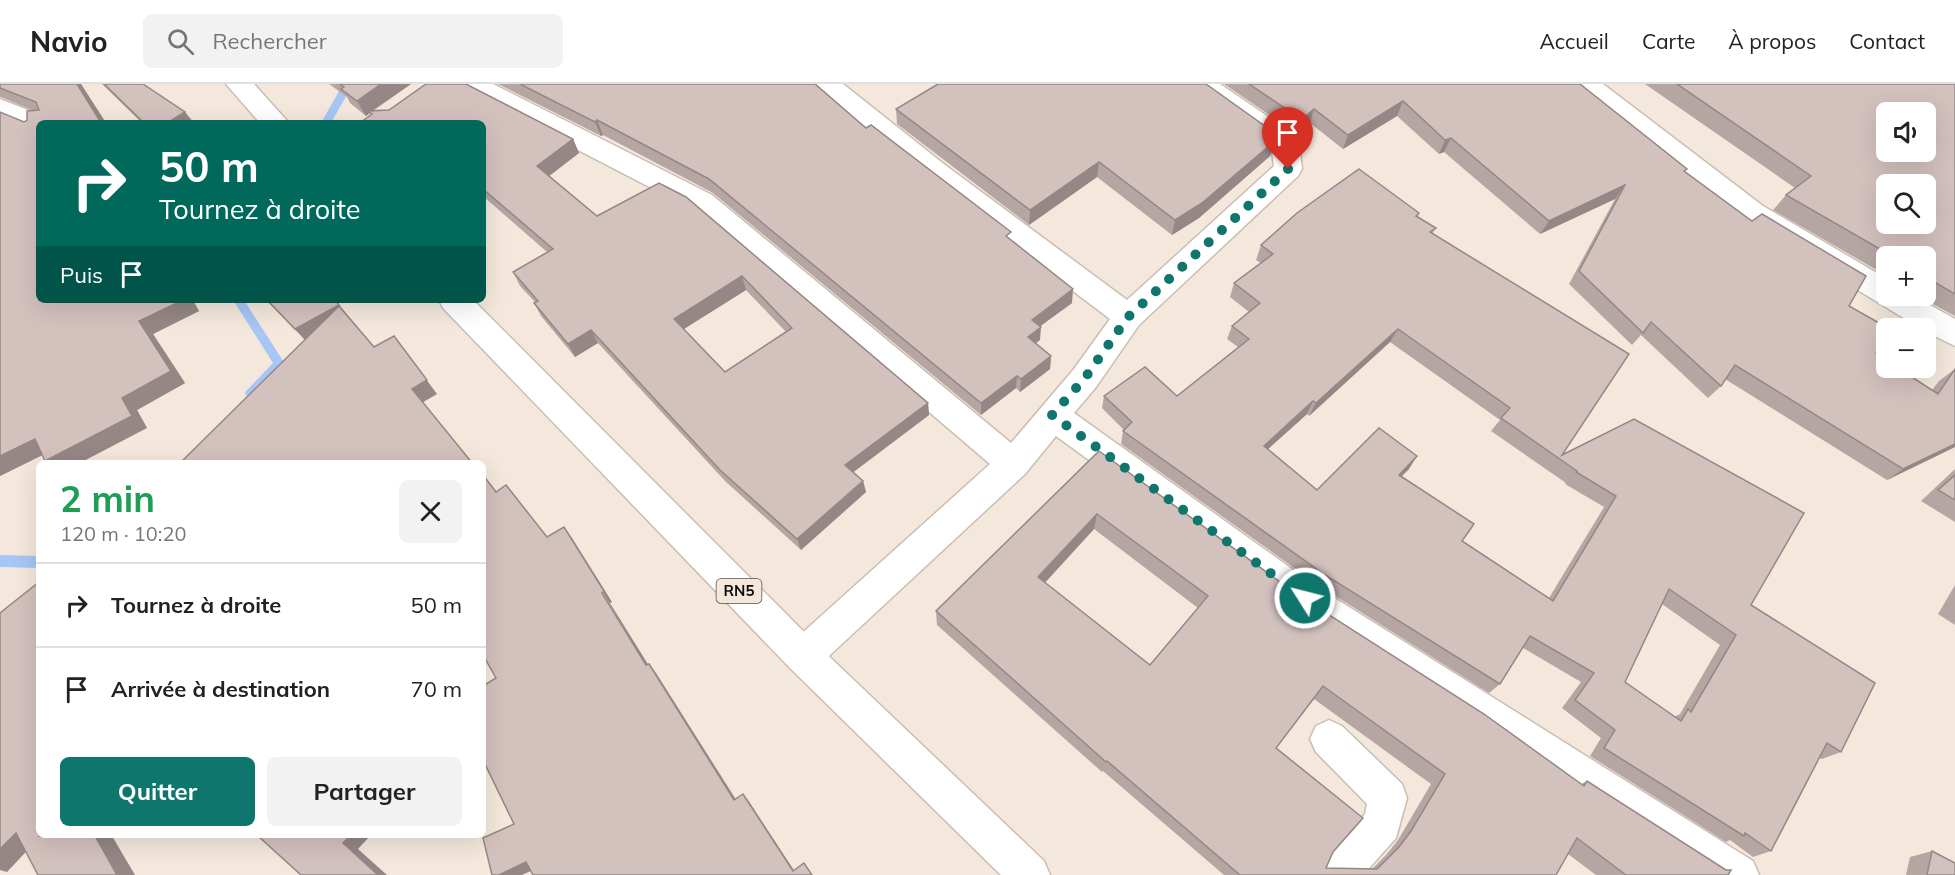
<!DOCTYPE html>
<html lang="fr">
<meta charset="utf-8">
<style>
:root{--surface:#fff;--page:#f2f2f2;--text:#222;--muted:#767676;--line:#e0e0e0;--accent:#0f766e}
body{margin:0;font-family:Mulish,sans-serif;background:var(--page);color:var(--text);height:100vh;display:flex;flex-direction:column;font-size:22px;white-space:nowrap}
*{box-sizing:border-box;margin:0}
p{font-size:20px;color:var(--muted)}
.icon{flex:none;width:33px;height:33px;fill:none;stroke:currentColor;stroke-width:2;stroke-linecap:round;stroke-linejoin:round}
.map{position:relative;flex:1;overflow:hidden}
.sheet{position:absolute;left:36px;top:376px;width:450px;height:378px;display:flex;flex-direction:column;background:var(--surface);border-radius:9px;box-shadow:0 6px 24px #0002}
.sheet>*{flex:none}
.guide{position:absolute;left:36px;top:36px;width:450px;height:183px;border-radius:9px;box-shadow:0 6px 24px #0002;background:#00695c;color:#fff;overflow:hidden}
.controls{position:absolute;left:1876px;top:18px;display:grid;gap:12px}
.controls a{display:grid;place-items:center;width:60px;height:60px;border-radius:9px;background:var(--surface);box-shadow:0 6px 24px #0002;font-size:30px}
.pin{position:absolute;display:grid;place-items:center;width:51px;height:51px;color:#fff;margin:-62px -26px;border-radius:50% 50% 50% 0;rotate:-45deg;box-shadow:0 0 6px #0007}
.pin .icon{rotate:45deg}
.me{position:absolute;width:66px;margin:-33px;rotate:306deg;stroke-linejoin:round;filter:drop-shadow(0 0 4px #0008)}
.turn{display:flex;align-items:center;gap:21px;height:126px;padding:0 24px;font-size:27px}
.turn .icon{width:78px;height:78px;stroke-width:2.5}
.turn b{display:block;font-size:42px;line-height:51px}
.then{display:flex;align-items:center;height:57px;padding:0 24px;background:#0003;gap:12px;font-size:22px}
.round{display:grid;place-items:center;flex:none;width:63px;height:63px;border-radius:9px;background:var(--page)}
.summary{display:flex;align-items:center;justify-content:space-between;height:102px;padding:0 24px}
h1{font-size:36px;font-weight:700;line-height:45px;color:#1e9e55}
.button{display:flex;gap:12px;margin-top:auto;padding:12px 24px}
.button a{flex:1;height:69px;border-radius:9px;background:var(--accent);color:#fff;font-size:24px;font-weight:700;line-height:69px;text-align:center}
.button a+a{background:var(--page);color:var(--text)}
ul{padding:0;list-style:none}
li{display:flex;align-items:center;gap:18px;height:84px;padding:0 24px;border-top:2px solid var(--line)}
li div{flex:1}
li b{display:block;font-size:22px}
li em{font-style:normal}
header{display:flex;align-items:center;gap:36px;box-sizing:border-box;height:84px;padding:0 30px;background:var(--surface);border-bottom:2px solid var(--line)}
header strong{font-size:28px}
nav{display:flex;gap:33px;margin-inline-start:auto;font-size:21px}
.search{width:420px;height:54px;background:var(--page);display:flex;align-items:center;gap:15px;box-sizing:border-box;padding:0 21px;border-radius:9px;color:var(--muted);font-size:22px}
.map>svg:first-child{display:block}
.lines{fill:none;stroke-linecap:round;stroke-linejoin:round}
.stream{fill:#a7c6f5;fill-rule:evenodd}
.street-casing{stroke:#cabeb3;stroke-width:3}
.highway-casing{stroke:#cabeb3;stroke-width:3}
.street{fill:#fff;fill-rule:evenodd}
.highway{fill:#fff;fill-rule:evenodd}
.wall{fill:#b5a6a3;fill-rule:evenodd}
.shaded-wall{fill:#948785}
.building{fill:#d3c1be;stroke:#948785;stroke-width:1.5;fill-rule:evenodd}
.route{stroke:#0f766e;stroke-width:10;stroke-dasharray:0 18}
.labels{text-anchor:middle;stroke-width:4.5;stroke-linejoin:round;paint-order:stroke}
.shield{fill:#f4e8dc;stroke:#534d47;stroke-width:1.5}
.shield-label{font-size:15px;font-weight:bold;fill:#0e0b07}
</style>
<header>
<strong>Navio</strong>
<div class="search"><svg class="icon" aria-label="search" viewBox="0 0 24 24"><circle cx="10" cy="10" r="6"/><path d="M15 15l6 6"/></svg>Rechercher</div>
<nav><a>Accueil</a><a>Carte</a><a>À propos</a><a>Contact</a></nav>
</header>
<div class="map">
<svg width="1955" height="791" viewBox="0 0 1955 791">
<rect width="100%" height="100%" fill="#f4e8dc"/>
<g class="lines">
<g class="stream">
<polygon points="343,0 353,0 331,39 321,39"/>
<polygon points="233,216 244,216 285,280 255,312 247,312 245,309 247,306 273,279"/>
<polygon points="0,471 39,472 39,484 0,483"/>
</g>
<defs>
<g id="street">
<polygon points="458,0 493,0 712,111 1011,359 1074,285 1110,235 925,95 817,6 813,0 843,0 945,81 1127,216 1274,82 1272,68 1266,59 1193,6 1189,0 1220,0 1286,45 1300,68 1302,85 1298,92 1139,241 1096,303 1074,329 1317,503 1753,777 1759,791 1703,791 1293,525 1056,352 1025,390 816,584 803,589 790,584 785,572 790,560 990,380 692,125 462,6"/>
<polygon points="1573,0 1603,0 1763,122 1887,195 1887,212 1914,212 1955,235 1955,262 1926,248 1926,244 1920,244 1743,136 1577,6"/>
<polygon points="0,15 48,34 51,39 39,39 39,50 0,35"/>
<polygon points="1329,636 1342,642 1402,700 1407,714 1396,754 1363,791 1317,791 1323,777 1365,730 1367,720 1316,668 1310,655 1316,642"/>
</g>
<g id="highway">
<polygon points="226,0 254,0 289,39 260,39"/>
<polygon points="439,216 473,216 816,560 1044,777 1050,791 1001,791 790,584 443,224"/>
</g>
</defs>
<use href="#street" class="street-casing"/>
<use href="#highway" class="highway-casing"/>
<use href="#street" class="street"/>
<use href="#highway" class="highway"/>
</g>
<g class="wall">
<polygon points="0,0 81,0 106,39 39,39 199,227 153,250 185,299 137,326 147,344 43,371 0,392 24,38 27,36 34,27 1,13 0,13"/>
<polygon points="102,0 143,0 194,39 142,39"/>
<path d="M329,0H411L373,27L389,26L426,0H466L573,55L579,69L549,92L597,132L659,99L686,113L928,319L929,331L853,388L863,397L866,408L801,466L725,397L598,259L575,273L541,232L534,219L535,218L520,202L513,188L547,168L483,112V39H361V38L371,31L370,29L366,32L350,19L347,13ZM746,206L786,248L725,288L684,245Z"/>
<polygon points="498,0 816,0 866,44 1010,155 1072,219 1040,242 1040,256 1035,259 1051,272 1050,285 1020,308 1016,304 981,331 713,109 603,51 601,52"/>
<polygon points="1224,0 1580,0 1687,85 1685,88 1849,222 1876,269 1932,306 1939,297 1955,285 1955,363 1887,396 1725,295 1721,302 1708,314 1641,251 1632,261 1569,200 1615,115 1540,150 1444,68 1439,70 1397,32 1343,65 1310,39 1293,53 1287,43"/>
<polygon points="1645,0 1955,0 1955,232 1918,212 1926,212 1926,172 1887,172 1887,192 1773,126 1786,111 1795,104"/>
<polygon points="896,25 1275,57 1270,72 1199,134 1172,151 1097,93 1029,141 897,40"/>
<path d="M1419,129L1418,133L1436,144L1432,150L1562,371L1634,335L1751,521L1841,668L1822,675L1819,674L1771,767L1753,773L1730,756L1726,758L1590,672L1601,654L1562,624L1581,598L1523,564L1500,600L1489,609L1318,501L1121,360L1123,347L1124,346L1102,324L1104,312H1177L1238,263L1227,255L1232,242L1249,228L1230,213L1234,199L1261,179L1256,176L1261,161ZM1390,258L1500,336L1491,347L1566,399L1565,400L1604,423L1549,514L1462,457L1401,392L1409,385L1317,406L1268,365L1307,330L1309,332ZM1662,520L1720,561L1680,630L1674,633L1625,598Z"/>
<polygon points="266,216 335,216 374,263 437,310 423,318 305,256"/>
<path d="M1099,367L1301,513L1581,700L1587,697L1728,791H1596L1568,770L1556,791H1224L1103,687L1102,688L937,541L936,527ZM1094,445L1198,524L1150,581L1045,499ZM1314,615L1431,700L1398,756L1386,771L1372,785L1326,784L1333,768L1276,664Z"/>
<polygon points="1955,385 1955,438 1921,417"/>
<polygon points="1955,501 1955,541 1938,530"/>
<polygon points="1932,767 1955,791 1906,791 1910,773"/>
</g>
<g class="shaded-wall">
<polygon points="77,0 81,0 106,39 97,39"/>
<polygon points="381,0 411,0 370,28 368,27 370,29 366,32 357,17"/>
<polygon points="1403,17 1397,32 1343,65 1348,51"/>
<polygon points="1314,25 1310,39 1293,53 1298,39"/>
<polygon points="185,28 194,39 167,39"/>
<polygon points="597,36 603,51 601,52 595,38"/>
<polygon points="1451,54 1444,68 1439,70 1445,56"/>
<polygon points="573,55 579,69 544,96 537,82"/>
<polygon points="1275,57 1270,72 1199,134 1172,151 1175,136"/>
<polygon points="1099,78 1097,93 1029,141 1030,126"/>
<polygon points="1625,101 1615,115 1540,150 1549,137"/>
<polygon points="742,192 746,206 679,248 674,235"/>
<polygon points="1073,205 1072,219 1031,249 1032,236"/>
<polygon points="183,216 193,216 199,227 153,250 185,299 137,326 147,344 78,380 49,380 45,377 122,314 139,237"/>
<polygon points="339,221 306,257 295,245"/>
<polygon points="1041,243 1040,256 1027,266 1028,253"/>
<polygon points="1398,245 1390,258 1309,332 1316,319"/>
<polygon points="591,246 598,259 575,273 568,260"/>
<polygon points="394,252 437,310 423,318 412,305"/>
<polygon points="1051,272 1050,285 1020,308 1021,295"/>
<polygon points="1017,292 1016,304 981,331 981,319"/>
<polygon points="1313,317 1307,330 1258,374 1264,362"/>
<polygon points="928,319 929,331 847,393 845,381"/>
<polygon points="35,355 52,366 0,392 0,372"/>
<polygon points="1955,360 1955,363 1887,396 1903,385"/>
<polygon points="1417,372 1409,385 1391,403 1399,391"/>
<polygon points="863,397 866,408 801,466 797,455"/>
<polygon points="1097,430 1094,445 1036,508 1038,493"/>
<polygon points="564,443 572,454 612,518 610,519 654,590 646,581"/>
<polygon points="649,580 656,589 740,722 734,716"/>
<polygon points="743,710 748,716 797,791 793,787"/>
<polygon points="16,749 38,755 7,788 0,786 0,765"/>
<polygon points="95,752 112,752 135,791 117,791"/>
<polygon points="350,752 370,752 358,765 387,791 378,791 343,759"/>
<polygon points="526,778 537,784 522,791 499,791"/>
</g>
<g class="building">
<polygon points="0,0 77,0 100,37 97,39 39,39 39,216 183,216 139,237 171,287 122,314 132,332 45,377 35,355 0,372 0,28 24,38 27,36 27,27 39,26 36,18 0,4"/>
<polygon points="104,0 143,0 185,28 167,39 144,39"/>
<polygon points="340,0 381,0 357,17 341,5 344,3"/>
<path d="M426,0H466L573,55L537,82L597,132L659,99L686,113L928,319L845,381L863,397L797,455L720,386L591,246L568,260L534,219L538,217L513,188L553,165L483,105V39H362L361,38L372,30L368,27L389,26ZM742,192L792,244L725,288L674,235Z"/>
<polygon points="520,0 815,0 866,44 871,41 1011,148 1006,152 1073,205 1032,236 1041,243 1028,253 1051,272 1021,295 1017,292 981,319 709,95 597,36 595,38"/>
<polygon points="938,0 1206,0 1269,45 1275,57 1202,119 1175,136 1099,78 1030,126 896,25"/>
<polygon points="1249,0 1580,0 1687,85 1684,87 1752,137 1762,130 1866,192 1849,222 1888,244 1887,244 1887,256 1876,269 1887,276 1887,284 1898,284 1938,310 1955,285 1955,360 1903,385 1735,281 1721,302 1651,238 1643,249 1579,187 1625,101 1549,137 1451,54 1445,56 1403,17 1348,51 1314,25 1298,39 1292,29"/>
<path d="M1677,0H1955V210L1931,196H1926V172H1892L1786,111L1811,92ZM1887,28H1926V68H1887ZM1887,100H1926V140H1887Z"/>
<path d="M1359,85L1419,129L1416,132L1436,144L1430,148L1629,270L1562,371L1634,335L1804,429L1751,521L1875,599L1841,668L1827,659L1771,767L1745,749L1744,752L1604,664L1615,646L1575,616L1594,589L1530,552L1500,600L1325,491L1123,347L1132,338L1104,312L1145,283L1177,312L1249,255L1232,242L1260,219L1234,199L1273,170L1261,161L1297,129ZM1398,245L1510,324L1501,334L1577,387L1576,388L1616,412L1553,517L1462,457L1474,440L1399,391L1417,372L1379,344L1317,406L1264,362L1313,317L1316,319ZM1669,505L1736,551L1691,628L1688,625L1681,637L1625,598Z"/>
<polygon points="267,216 335,216 339,221 295,245"/>
<polygon points="339,222 374,263 394,252 427,296 412,305 473,380 179,380"/>
<path d="M1099,367L1301,513L1484,630L1584,702L1587,697L1726,786H1731L1728,791H1626L1577,754L1556,791H1240L1107,677L1106,678L936,527ZM1097,430L1208,512L1150,581L1038,493ZM1323,602L1445,690L1411,747L1399,763L1377,785L1326,784L1333,768L1363,734L1276,664Z"/>
<polygon points="483,391 496,408 506,401 547,453 564,443 604,507 602,509 646,581 649,580 734,716 743,710 793,787 804,779 812,791 533,791 526,778 499,791 492,791 483,754 514,740 483,676 483,602 496,594 483,571"/>
<polygon points="1955,391 1955,416 1938,406"/>
<polygon points="39,498 39,752 95,752 117,791 38,791 16,749 0,765 0,529"/>
<polygon points="258,752 350,752 343,759 378,791 301,791"/>
<polygon points="1932,767 1955,779 1955,791 1927,791"/>
</g>
<g class="lines">
<polyline class="route" points="1288,85 1128,233 1085,294 1052,331 1305,514"/>
</g>
<g class="labels">
<rect class="shield" x="716.5" y="495" width="45" height="24" rx="4.5"/>
<g class="shield-label">
<text x="739" y="512">RN5</text>
</g>
</g>
</svg>
<div class="controls">
<a><svg class="icon" aria-label="sound" viewBox="0 0 24 24"><path d="M4 9h4l5-4v14l-5-4H4zM17 9q2 3 0 6"/></svg></a>
<a><svg class="icon" aria-label="search" viewBox="0 0 24 24"><circle cx="10" cy="10" r="6"/><path d="M15 15l6 6"/></svg></a>
<a>+</a>
<a>−</a>
</div>
<div class="pin" style="left:1288px;top:85px;background:#d93025"><svg class="icon" aria-label="arrive" viewBox="0 0 24 24"><path d="M6 21V4h12l-3 4 3 4H6"/></svg></div>
<svg class="me" style="left:1305px;top:514px" viewBox="-20 -20 40 40"><circle r="17" fill="#0f766e" stroke="#fff" stroke-width="3"/><path d="M0-11L8 9 0 5-8 9z" fill="#fff"/></svg>
<div class="guide">
<div class="turn"><svg class="icon" aria-label="right" viewBox="0 0 24 24"><path d="M7 20v-9h11M14 6l5 5-5 5"/></svg><div><b>50 m</b>Tournez à droite</div></div>
<div class="then">Puis<svg class="icon" aria-label="arrive" viewBox="0 0 24 24"><path d="M6 21V4h12l-3 4 3 4H6"/></svg></div>
</div>
<section class="sheet">
<div class="summary"><div><h1>2 min</h1><p>120 m · 10:20</p></div><a class="round"><svg class="icon" aria-label="close" viewBox="0 0 24 24"><path d="M6 6l12 12M18 6L6 18"/></svg></a></div>
<ul>
<li><svg class="icon" aria-label="right" viewBox="0 0 24 24"><path d="M7 20v-9h11M14 6l5 5-5 5"/></svg><div><b>Tournez à droite</b></div><em>50 m</em></li>
<li><svg class="icon" aria-label="arrive" viewBox="0 0 24 24"><path d="M6 21V4h12l-3 4 3 4H6"/></svg><div><b>Arrivée à destination</b></div><em>70 m</em></li>
</ul>
<div class="button"><a>Quitter</a><a>Partager</a></div>
</section>
</div>
